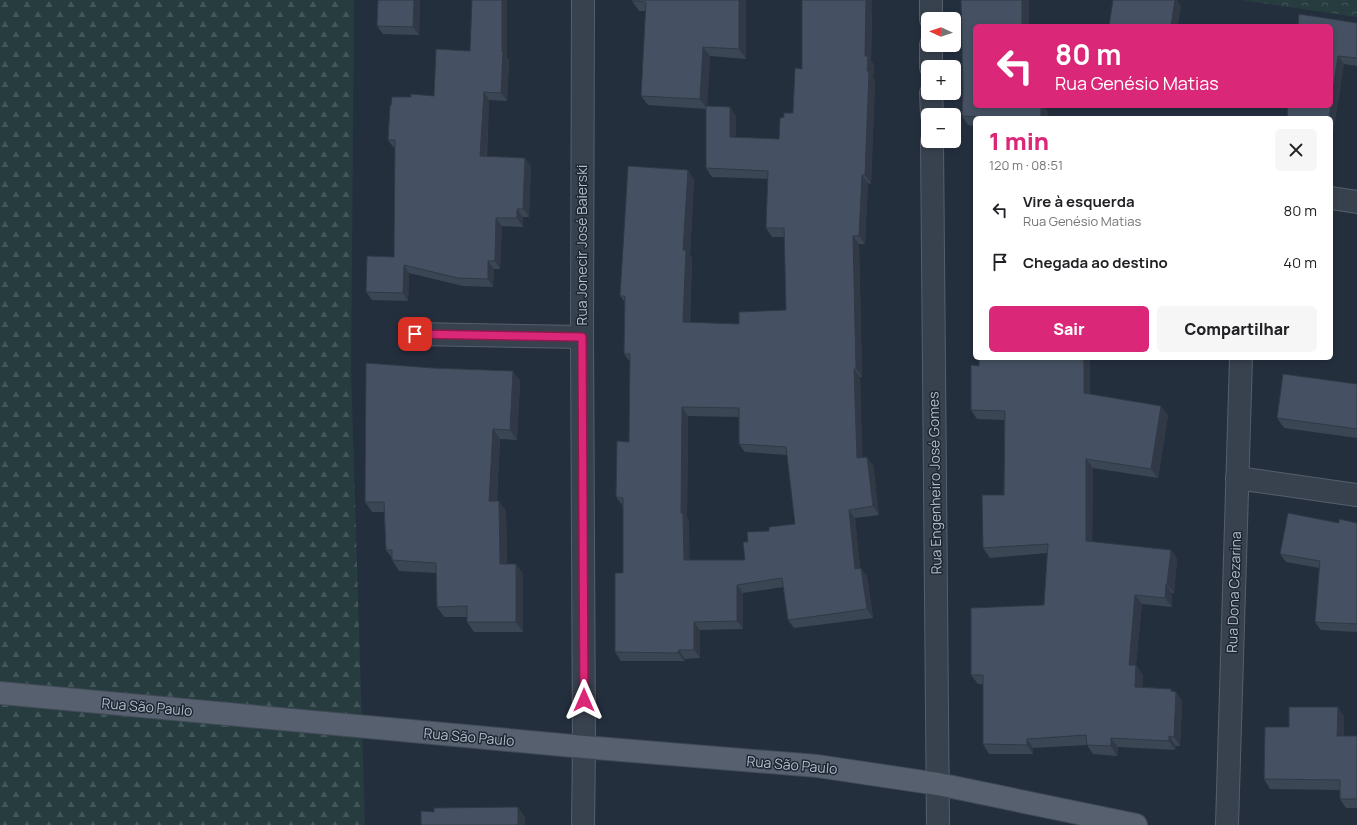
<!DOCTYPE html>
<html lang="pt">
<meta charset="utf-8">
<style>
:root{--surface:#fff;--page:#f6f6f6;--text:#202124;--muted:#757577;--accent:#db2777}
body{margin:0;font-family:Manrope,sans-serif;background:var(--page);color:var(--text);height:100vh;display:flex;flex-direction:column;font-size:15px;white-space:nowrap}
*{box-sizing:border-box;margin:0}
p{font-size:13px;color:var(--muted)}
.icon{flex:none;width:22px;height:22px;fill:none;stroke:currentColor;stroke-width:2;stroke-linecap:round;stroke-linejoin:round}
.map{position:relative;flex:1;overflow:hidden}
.details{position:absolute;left:973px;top:116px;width:360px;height:244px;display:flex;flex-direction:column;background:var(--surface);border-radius:6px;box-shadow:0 2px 6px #0003}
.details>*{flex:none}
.top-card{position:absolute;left:973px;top:24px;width:360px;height:84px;border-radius:6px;box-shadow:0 2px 6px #0003;background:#db2777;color:#fff;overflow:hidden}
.needle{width:26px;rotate:273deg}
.fabs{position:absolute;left:921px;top:12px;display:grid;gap:8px}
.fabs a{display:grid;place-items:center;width:40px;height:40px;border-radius:6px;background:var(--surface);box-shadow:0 2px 6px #0003;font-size:20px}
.pin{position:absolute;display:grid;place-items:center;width:34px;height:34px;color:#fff;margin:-17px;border-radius:8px;box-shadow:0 2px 6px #0006}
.me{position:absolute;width:44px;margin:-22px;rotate:0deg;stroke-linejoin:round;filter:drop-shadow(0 0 3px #0008)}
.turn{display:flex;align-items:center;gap:14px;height:84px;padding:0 16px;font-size:18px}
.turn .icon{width:52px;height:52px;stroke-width:2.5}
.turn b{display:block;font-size:28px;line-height:34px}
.round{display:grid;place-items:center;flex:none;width:42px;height:42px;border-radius:6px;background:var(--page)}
.head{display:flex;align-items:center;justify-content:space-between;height:68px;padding:0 16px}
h1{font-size:24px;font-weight:800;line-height:30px;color:var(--accent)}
.primary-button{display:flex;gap:8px;margin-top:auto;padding:8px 16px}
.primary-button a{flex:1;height:46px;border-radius:6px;background:var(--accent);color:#fff;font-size:16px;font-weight:800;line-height:46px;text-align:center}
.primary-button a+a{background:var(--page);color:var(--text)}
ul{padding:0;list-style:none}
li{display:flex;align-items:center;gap:12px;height:52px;padding:0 16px}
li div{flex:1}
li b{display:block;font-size:15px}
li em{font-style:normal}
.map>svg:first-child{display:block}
.forest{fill:url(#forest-firs)}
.park{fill:url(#park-crowns)}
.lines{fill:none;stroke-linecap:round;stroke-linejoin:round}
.minor-casing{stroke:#565f6c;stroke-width:24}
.major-casing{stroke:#414a57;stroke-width:24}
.minor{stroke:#38414e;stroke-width:22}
.major{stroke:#56606e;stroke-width:22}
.wall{fill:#3b4654;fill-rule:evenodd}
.shaded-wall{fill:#303945}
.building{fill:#455162;stroke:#303945;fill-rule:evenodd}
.route-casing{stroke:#8e194d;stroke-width:10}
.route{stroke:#db2777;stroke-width:7}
.labels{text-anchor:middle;stroke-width:3;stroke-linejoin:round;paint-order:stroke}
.street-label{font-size:14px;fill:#b4bcc9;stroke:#1d2633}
</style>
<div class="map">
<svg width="1357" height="825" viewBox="0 0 1357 825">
<defs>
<pattern id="forest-firs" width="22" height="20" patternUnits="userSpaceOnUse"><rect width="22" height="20" fill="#263c3f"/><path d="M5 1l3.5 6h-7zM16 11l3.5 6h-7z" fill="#435659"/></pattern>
<pattern id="park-crowns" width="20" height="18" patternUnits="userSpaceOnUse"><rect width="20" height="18" fill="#263c3f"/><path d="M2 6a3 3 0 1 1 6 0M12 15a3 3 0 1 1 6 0" fill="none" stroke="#435659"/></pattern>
</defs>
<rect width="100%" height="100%" fill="#242f3e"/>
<polygon class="forest" points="0,0 354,0 351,371 365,825 0,825"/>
<polygon class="park" points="1241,0 1357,0 1357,17"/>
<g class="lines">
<defs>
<g id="minor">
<polyline points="931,0 931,19"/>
<polyline points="931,45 931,67"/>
<polyline points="931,93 932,115"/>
<polyline points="932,141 938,825"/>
<polyline points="1331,198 1357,202"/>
<polyline points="415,334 582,337"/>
<polyline points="1237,478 1357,495"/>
<polyline points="583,825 584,747 582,337 583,0"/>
<polyline points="1227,825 1241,358"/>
</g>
<polyline id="major" points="0,693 584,747 817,766 938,784 1136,825"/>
</defs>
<use href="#minor" class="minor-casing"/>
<use href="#major" class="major-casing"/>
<use href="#minor" class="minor"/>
<use href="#major" class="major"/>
</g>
<g class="wall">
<polygon points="420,0 419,35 383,34 377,26"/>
<path d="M746,0V59L710,56L707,106L736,116V137L779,139L784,117L793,113L802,69L872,13L871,61L874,65L873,78L875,80L871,184L868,183L865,244H859L862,377H860L862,457L873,465L879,515L855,518L860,568L867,576L873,618L794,628L788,620L783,587L743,593V629L700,630V658L685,659L684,661H621L615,652L623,573V506L616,497L629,442L630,362L624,354L625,302L620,296L694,179L690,256L692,258L690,323L739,324L786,310L785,237H772L766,228L768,179L712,177L706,168V109L648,105L641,96L646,11H639L632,1ZM688,416L739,417V444L745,452L787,455L795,524L769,531L748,542L745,560H689V521L687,518Z"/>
<polygon points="961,0 1029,0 1029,26 975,26 975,106 1044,106 1048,112 1048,118 975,118 975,126 968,125 962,116 963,89"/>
<polygon points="1357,23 1357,66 1344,64 1333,133 1331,133 1331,26"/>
<polygon points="507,58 509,60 507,101 489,100 487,156 531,166 529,217 523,217 523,227 502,226 500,269 494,269 493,287 463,286 409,273 408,301 372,300 366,292 394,257 395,148 394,148 388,140 434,96"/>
<polygon points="1090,358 1090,394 1168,415 1158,478 1093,468 1092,542 1171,550 1177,559 1174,593 1172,593 1172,607 1142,604 1136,665 1143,675 1142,687 1171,689 1173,692 1176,692 1182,701 1180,746 1176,746 1175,750 1118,747 1117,756 1093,754 1087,745 1033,748 1033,754 989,754 983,744 983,684 978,684 971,675 1044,605 1047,553 990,558 983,548 1004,495 1004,420 977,419 971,410 979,366"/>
<polygon points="433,368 513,371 520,381 517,440 500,439 497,501 499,501 506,511 507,564 516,564 523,574 523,632 474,632 467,622 467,617 444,617 437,607 436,573 399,571 392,560 392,558 386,550 384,512 372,512 365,502"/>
<polygon points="1357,384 1357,438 1284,428 1277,418"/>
<polygon points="1339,523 1357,523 1357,632 1321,630 1315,622 1319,568 1286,562 1280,554"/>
<polygon points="1344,716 1344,736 1357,736 1357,808 1346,808 1340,799 1340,790 1270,789 1264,779 1289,727"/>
</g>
<g class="shaded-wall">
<polygon points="414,0 420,0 419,35 413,27"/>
<polygon points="502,0 507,0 507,58 509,60 507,101 501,93"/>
<polygon points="739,0 746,0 746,59 739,49"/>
<polygon points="866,0 872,0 871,61 874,65 873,78 875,80 871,184 865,175 867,71 865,56"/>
<rect x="1022" y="0" width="7" height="26"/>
<polygon points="1175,0 1177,0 1181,6 1178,26 1171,26"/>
<polygon points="703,47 710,56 707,109 700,99"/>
<polygon points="1338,56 1344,64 1333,133 1331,130 1331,118 1329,118"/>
<polygon points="484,92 489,100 486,164 480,156"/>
<polygon points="1041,106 1044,106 1048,112 1048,118 1041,118"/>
<polygon points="730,107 736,116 736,145 730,137"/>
<polygon points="525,158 531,166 529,217 523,209"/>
<polygon points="688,170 694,179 690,256 692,258 689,331 683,322 683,250"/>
<polygon points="862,175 868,183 865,244 859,236"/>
<polygon points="517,209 523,217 523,227 517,218"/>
<polygon points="496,218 502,226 500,269 495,261"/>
<polygon points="853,236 859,244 862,377 856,369"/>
<polygon points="488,261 494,269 493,287 488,279"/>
<polygon points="404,265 409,273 408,301 403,293"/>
<polygon points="1084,358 1090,358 1090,403 1084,393"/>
<polygon points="854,369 860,377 863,467 857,458"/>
<polygon points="513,371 520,381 517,440 510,430"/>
<polygon points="1161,406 1168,415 1158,478 1151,469"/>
<polygon points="682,407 688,416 687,518 689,521 690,568 684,560 681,513"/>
<polygon points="493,429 500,439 496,511 489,501"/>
<polygon points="867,457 873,465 879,515 873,506"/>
<polygon points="1086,459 1093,468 1092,550 1086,541"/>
<polygon points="499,501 506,511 507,574 500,564"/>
<polygon points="849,510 855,518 861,577 855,569"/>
<polygon points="1171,550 1177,559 1174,593 1167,584"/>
<polygon points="516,564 523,574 523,632 516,622"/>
<polygon points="861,568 867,576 873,618 867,609"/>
<polygon points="1166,584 1172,593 1172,607 1165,598"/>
<polygon points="737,585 743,593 743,629 737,621"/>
<polygon points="1135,595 1142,604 1135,674 1129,665"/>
<polygon points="694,622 700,630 700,658 694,650"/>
<polygon points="679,650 685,659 684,661 678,653"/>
<polygon points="1136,665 1143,675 1142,696 1135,687"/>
<polygon points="1171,689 1175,695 1176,692 1182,701 1180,746 1174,737"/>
<polygon points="1338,707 1344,716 1344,745 1337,736"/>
<polygon points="1169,736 1176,746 1175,750 1169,741"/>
<polygon points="1111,738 1118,747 1117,756 1111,746"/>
<polygon points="1027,739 1033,748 1033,754 1027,745"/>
<polygon points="518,807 525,817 525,825 518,825"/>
</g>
<g class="building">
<polygon points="378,0 414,0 413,27 377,26"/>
<polygon points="472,0 502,0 502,52 503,52 501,93 484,92 480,156 525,158 523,209 517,209 517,218 496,218 495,261 488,261 488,279 458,278 404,265 403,293 366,292 367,256 394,257 395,140 388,140 390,106 391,105 392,97 411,97 411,94 434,96 436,49 470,51"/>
<polygon points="632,0 739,0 739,49 703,47 700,99 641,96 646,2 632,1"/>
<path d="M802,0H866L865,56H868L867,71H869L865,175H862L859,236H853L856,369H854L857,458L867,457L873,506L849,510L855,569L861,568L867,609L788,620L782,578L737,585V621L694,622V650H679L678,653L615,652V573H623V498L616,497L617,441L629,442L630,354H624L625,296H620L628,166L688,170L683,250H686L683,322L739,324V312L786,310L784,228H766L768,171L706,168V106L730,107V137L779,139L780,118L784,117V113H793L795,68L802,69ZM682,407L739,408V444L786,447L795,524L769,527V531L747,532L748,542H743L745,560H684L683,513H681Z"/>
<polygon points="961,0 1022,0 1022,26 975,26 975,106 1041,106 1041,118 996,118 962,116 963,89"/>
<polygon points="1113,0 1175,0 1171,26 1109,26"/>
<polygon points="1299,14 1357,23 1357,58 1338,56 1331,103 1331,26 1298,26"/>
<polygon points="1288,106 1331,106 1329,118 1287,118"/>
<polygon points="979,358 1084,358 1084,393 1161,406 1151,469 1086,459 1086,541 1171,550 1167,584 1166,584 1165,598 1135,595 1129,665 1136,665 1135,687 1171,689 1171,691 1176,692 1174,737 1169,736 1169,741 1111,738 1111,746 1087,745 1086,735 1027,739 1027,745 983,744 983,675 971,675 971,608 1044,605 1048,544 983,548 982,495 1004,495 1005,411 971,410 971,365 979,366"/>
<polygon points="366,363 433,368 513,371 510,430 493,429 489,501 499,501 500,564 516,564 516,622 467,622 467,606 437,607 436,563 392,560 392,550 386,550 384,502 365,502"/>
<polygon points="1283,374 1357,384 1357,429 1277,418"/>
<polygon points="1288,513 1339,523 1339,519 1357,523 1357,624 1315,622 1320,561 1280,554"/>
<polygon points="1289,707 1338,707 1337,736 1357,736 1357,799 1340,799 1340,780 1264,779 1265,727 1289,727"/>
<polygon points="518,807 518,825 421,825 421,811 434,812 434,808"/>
</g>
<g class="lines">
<defs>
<polyline id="route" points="415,334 582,337 584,700"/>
</defs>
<use href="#route" class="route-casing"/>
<use href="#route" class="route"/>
</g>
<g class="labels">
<g class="street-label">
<text transform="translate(582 245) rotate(-90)" y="5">Rua Jonecir José Baierski</text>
<text transform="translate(935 483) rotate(-91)" y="5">Rua Engenheiro José Gomes</text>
<text transform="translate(1234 592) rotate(-88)" y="5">Rua Dona Cezarina</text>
<text transform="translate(147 707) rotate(5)" y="5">Rua São Paulo</text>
<text transform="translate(469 737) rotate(5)" y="5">Rua São Paulo</text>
<text transform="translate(792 765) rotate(5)" y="5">Rua São Paulo</text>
</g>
</g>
</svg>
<div class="fabs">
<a><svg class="needle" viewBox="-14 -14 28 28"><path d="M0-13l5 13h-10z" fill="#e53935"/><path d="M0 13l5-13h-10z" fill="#757577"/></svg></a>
<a>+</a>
<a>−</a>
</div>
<div class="pin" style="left:415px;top:334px;background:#d93025"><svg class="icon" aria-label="arrive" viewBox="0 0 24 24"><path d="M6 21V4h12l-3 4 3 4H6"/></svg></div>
<svg class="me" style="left:584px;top:700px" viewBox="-20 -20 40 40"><path d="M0-17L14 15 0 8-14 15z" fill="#db2777" stroke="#fff" stroke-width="4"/></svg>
<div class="top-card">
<div class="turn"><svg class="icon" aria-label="left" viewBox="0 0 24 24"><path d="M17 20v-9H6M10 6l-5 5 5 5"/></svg><div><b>80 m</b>Rua Genésio Matias</div></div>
</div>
<section class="details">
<div class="head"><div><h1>1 min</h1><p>120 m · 08:51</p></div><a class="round"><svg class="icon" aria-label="close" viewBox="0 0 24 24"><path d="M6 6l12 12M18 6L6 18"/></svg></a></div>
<ul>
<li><svg class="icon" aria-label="left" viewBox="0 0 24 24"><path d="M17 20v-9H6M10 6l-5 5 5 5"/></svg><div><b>Vire à esquerda</b><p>Rua Genésio Matias</p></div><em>80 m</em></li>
<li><svg class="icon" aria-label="arrive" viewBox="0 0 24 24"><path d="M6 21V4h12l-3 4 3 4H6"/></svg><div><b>Chegada ao destino</b></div><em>40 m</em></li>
</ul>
<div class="primary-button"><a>Sair</a><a>Compartilhar</a></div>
</section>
</div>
